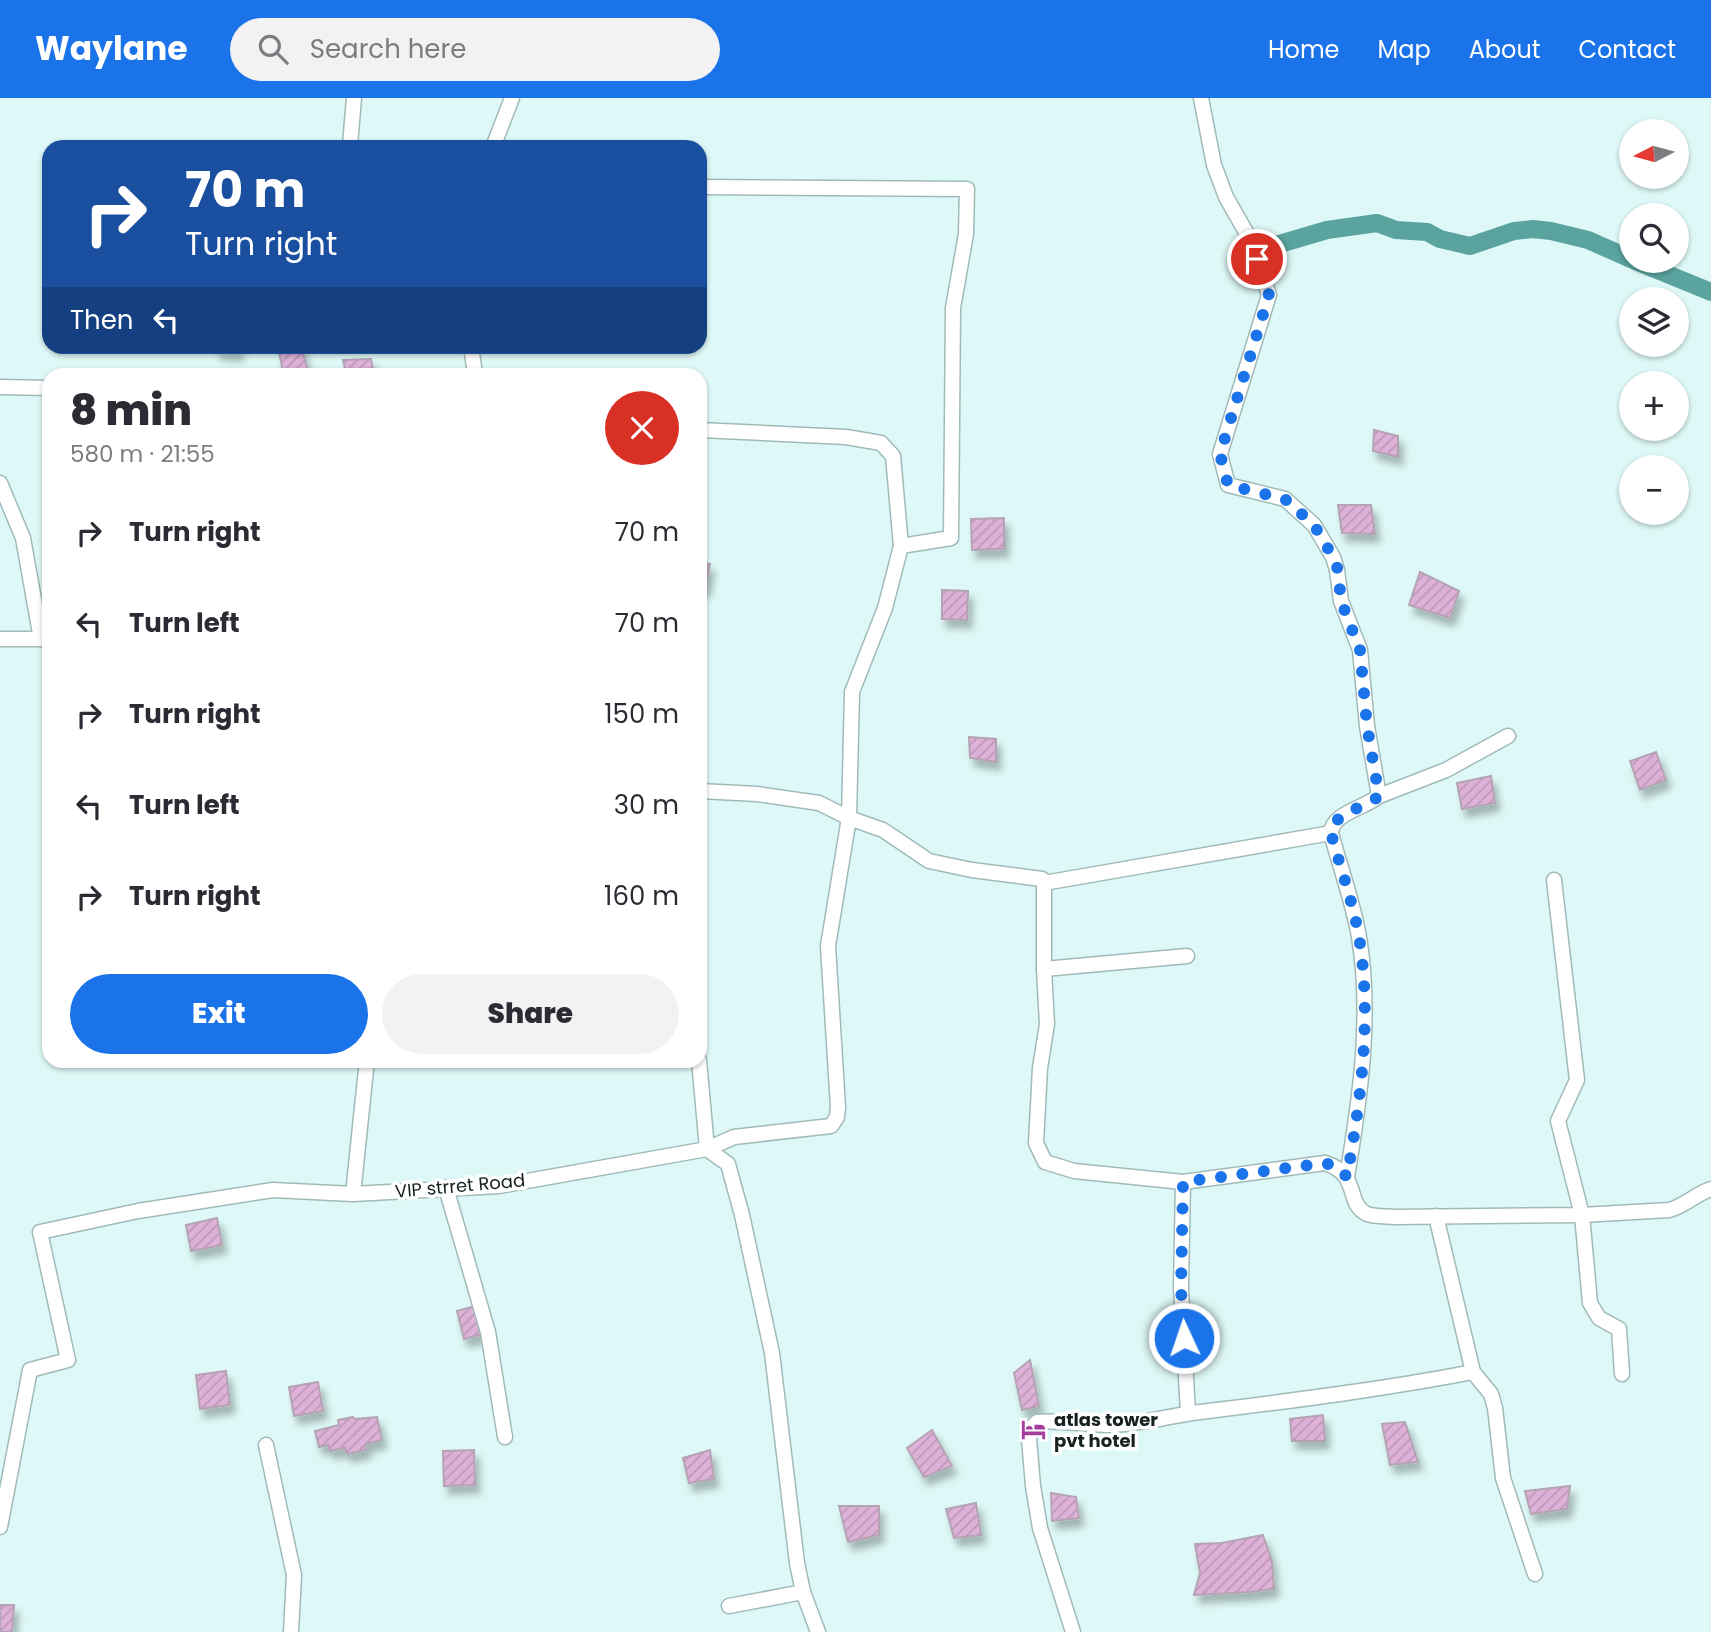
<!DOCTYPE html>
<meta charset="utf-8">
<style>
:root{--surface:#fff;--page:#f2f2f3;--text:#2b2b33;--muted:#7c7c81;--accent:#1a73e8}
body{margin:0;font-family:Poppins,sans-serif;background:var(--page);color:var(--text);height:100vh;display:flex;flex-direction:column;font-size:26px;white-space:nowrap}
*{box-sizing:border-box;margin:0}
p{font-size:23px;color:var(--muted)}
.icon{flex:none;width:38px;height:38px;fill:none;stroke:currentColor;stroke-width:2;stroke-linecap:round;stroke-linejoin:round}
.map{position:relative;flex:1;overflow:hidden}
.drawer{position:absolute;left:42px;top:270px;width:665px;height:700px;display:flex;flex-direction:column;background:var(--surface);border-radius:21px;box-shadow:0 2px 5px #0004}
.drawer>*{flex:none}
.guide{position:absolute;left:42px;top:42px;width:665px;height:214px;border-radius:21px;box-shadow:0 2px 5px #0004;background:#1a4fa0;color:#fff;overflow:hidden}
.needle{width:46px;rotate:264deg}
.buttons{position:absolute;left:1619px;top:21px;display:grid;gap:14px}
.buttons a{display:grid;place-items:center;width:70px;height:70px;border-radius:50%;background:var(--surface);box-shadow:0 2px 5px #0004;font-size:35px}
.pin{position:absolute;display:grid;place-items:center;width:60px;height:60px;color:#fff;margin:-30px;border:4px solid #fff;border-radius:50%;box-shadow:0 2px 7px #0007}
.me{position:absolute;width:77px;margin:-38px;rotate:357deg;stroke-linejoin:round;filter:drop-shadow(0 0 5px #0008)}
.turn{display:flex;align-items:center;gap:24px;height:147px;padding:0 28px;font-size:32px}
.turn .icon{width:91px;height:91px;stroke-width:2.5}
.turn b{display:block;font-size:49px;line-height:60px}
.then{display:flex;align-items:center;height:66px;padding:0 28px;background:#0003;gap:14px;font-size:26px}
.round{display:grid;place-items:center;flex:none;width:74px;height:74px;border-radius:37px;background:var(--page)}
.head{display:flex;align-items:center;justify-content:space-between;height:119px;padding:0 28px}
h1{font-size:42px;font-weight:800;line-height:52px}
.action{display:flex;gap:14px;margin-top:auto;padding:14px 28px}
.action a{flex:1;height:80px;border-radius:42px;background:var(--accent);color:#fff;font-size:28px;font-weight:800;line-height:80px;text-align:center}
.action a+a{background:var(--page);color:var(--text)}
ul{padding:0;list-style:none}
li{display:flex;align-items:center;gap:21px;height:91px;padding:0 28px}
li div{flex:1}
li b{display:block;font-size:26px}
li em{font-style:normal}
header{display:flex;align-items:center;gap:42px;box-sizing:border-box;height:98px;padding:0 35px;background:var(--accent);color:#fff}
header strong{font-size:33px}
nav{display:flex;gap:38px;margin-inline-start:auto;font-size:24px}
.search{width:490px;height:63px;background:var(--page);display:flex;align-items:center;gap:18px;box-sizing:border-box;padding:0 24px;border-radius:38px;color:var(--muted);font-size:26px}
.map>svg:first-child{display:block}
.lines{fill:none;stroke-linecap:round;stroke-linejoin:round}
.canal{stroke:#5aa39f;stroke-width:18}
.building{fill:url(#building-hatch);stroke:#b4a3b2;stroke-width:2;filter:url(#shadow)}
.minor-casing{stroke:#a1bab9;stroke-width:17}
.minor{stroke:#fff;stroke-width:14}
.route{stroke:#1a73e8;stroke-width:12;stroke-dasharray:0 21.6}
.labels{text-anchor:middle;stroke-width:7;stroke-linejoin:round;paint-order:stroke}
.street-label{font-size:18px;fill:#172120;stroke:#fff}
.poi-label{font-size:18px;font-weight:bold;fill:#172120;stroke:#fff;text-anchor:start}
</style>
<header>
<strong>Waylane</strong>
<div class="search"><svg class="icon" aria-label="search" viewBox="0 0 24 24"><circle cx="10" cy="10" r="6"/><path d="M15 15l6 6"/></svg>Search here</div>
<nav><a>Home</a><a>Map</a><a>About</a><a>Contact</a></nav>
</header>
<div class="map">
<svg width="1711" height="1534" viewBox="0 0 1711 1534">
<defs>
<pattern id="building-hatch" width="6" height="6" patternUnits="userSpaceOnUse" patternTransform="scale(1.75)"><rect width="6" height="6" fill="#deb1d8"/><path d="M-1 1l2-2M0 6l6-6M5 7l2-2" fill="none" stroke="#be98b9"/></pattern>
<filter id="shadow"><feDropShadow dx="4.5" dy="8" stdDeviation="3.5" flood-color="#0004"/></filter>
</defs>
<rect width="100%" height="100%" fill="#ddf8f6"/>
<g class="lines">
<g class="canal">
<polyline points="1251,143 1267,153 1276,147 1327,132 1377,125 1396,132 1427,134 1440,141 1470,148 1514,133 1533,131 1551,133 1588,142 1631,161"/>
<polyline points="1635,163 1711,194"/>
</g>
</g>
<g class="building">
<polygon points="216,248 238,248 239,255 216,253"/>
<polygon points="278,248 301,248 308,274 283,274"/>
<polygon points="371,261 374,276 346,276 343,262"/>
<polygon points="1374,332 1398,338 1398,359 1373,353"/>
<polygon points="1338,407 1371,407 1375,436 1342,435"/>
<polygon points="1004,420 1004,451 972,452 971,421"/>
<polygon points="700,464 710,466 705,491 700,490"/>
<polygon points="1420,474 1459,493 1450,520 1409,507"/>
<polygon points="942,492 968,493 967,522 942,521"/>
<polygon points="969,639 996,641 996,664 970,660"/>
<polygon points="1656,654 1666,682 1640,692 1630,663"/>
<polygon points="1491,678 1495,705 1462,711 1457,685"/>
<polygon points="217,1120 222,1147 191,1153 186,1127"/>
<polygon points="479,1207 486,1235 464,1241 457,1213"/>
<polygon points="1030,1262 1039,1308 1022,1312 1014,1275"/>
<polygon points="226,1273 230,1307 200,1311 196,1277"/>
<polygon points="318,1284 323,1313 294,1318 289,1289"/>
<polygon points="1323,1317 1325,1343 1292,1343 1290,1321"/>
<polygon points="353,1319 354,1321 377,1319 382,1342 365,1346 366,1352 347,1356 345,1350 330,1353 328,1347 319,1349 315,1333 339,1327 338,1322"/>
<polygon points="1405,1324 1418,1364 1390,1367 1382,1326"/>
<polygon points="932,1332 952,1368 924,1379 907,1350"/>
<polygon points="474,1352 475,1387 444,1388 443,1353"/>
<polygon points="710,1352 714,1381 689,1385 683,1360"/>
<polygon points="1570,1388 1567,1411 1531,1416 1525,1393"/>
<polygon points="1051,1395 1076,1399 1079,1420 1052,1423"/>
<polygon points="976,1405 981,1437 954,1440 946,1411"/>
<polygon points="839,1408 879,1408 879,1437 848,1444"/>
<polygon points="1263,1437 1272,1464 1274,1491 1250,1494 1194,1497 1200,1475 1195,1446 1222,1445"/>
<polygon points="0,1507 14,1507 12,1534 0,1534"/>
</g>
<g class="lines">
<defs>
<g id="minor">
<path d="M1201,0L1214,67L1226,99L1251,143L1269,197L1220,356L1228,387L1285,401L1314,427L1333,459L1337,472L1341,503L1360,552L1367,628L1379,698C1365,710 1332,715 1331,735C1340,769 1353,804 1359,839C1372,918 1360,1001 1347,1079"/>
<polyline points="350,47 354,0"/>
<polyline points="493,49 512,0"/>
<polyline points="700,89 967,91 966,136 953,210 951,440 901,448"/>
<polyline points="471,248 475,276"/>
<polyline points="0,289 49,290"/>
<polyline points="0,385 23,440 41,541"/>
<polyline points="0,541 48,541"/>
<path d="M700,693L757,696L819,705L849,720L883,732L929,763L972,772L1042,781L1044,785V871L1047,926L1040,970L1036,1045L1045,1064L1074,1073L1183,1084L1325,1065C1361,1076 1345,1106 1367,1116C1375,1119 1387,1118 1396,1119L1582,1117L1669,1112C1685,1108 1695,1096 1711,1091"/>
<polyline points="1379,698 1446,672 1508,638"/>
<polyline points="1554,782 1577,982 1558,1023 1582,1117 1590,1205 1599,1220 1619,1231 1622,1276"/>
<polyline points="1044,785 1331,735"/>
<polyline points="1044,871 1187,858"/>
<polyline points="699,962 707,1051 734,1039 831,1028 837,1019 838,1009 828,848 849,720 852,594 885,510 901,448 893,358 881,345 846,339 700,332"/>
<polyline points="1183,1084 1181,1191 1188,1315"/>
<polyline points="446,1090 488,1234 505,1339"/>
<polyline points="353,1096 367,962"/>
<polyline points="1436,1118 1473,1274 1491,1296 1495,1310 1503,1380 1535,1476"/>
<polyline points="266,1347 294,1477 291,1534"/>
<polyline points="0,1429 30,1272 68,1262 40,1134 138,1113 273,1092 353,1096 499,1088 707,1051 728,1066 742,1117 772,1255 797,1465 803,1494 818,1534"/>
<polyline points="729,1508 803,1494"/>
<path d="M1073,1534L1040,1430L1033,1388L1029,1341L1031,1330L1037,1324C1062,1322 1087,1327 1112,1327C1144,1326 1176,1316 1208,1313C1297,1302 1385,1291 1473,1274"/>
</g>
</defs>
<use href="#minor" class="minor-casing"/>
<use href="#minor" class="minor"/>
</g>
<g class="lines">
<path class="route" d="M1184,1240L1181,1191L1183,1084L1325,1065L1338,1069L1347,1079C1361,1001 1372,918 1359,839C1353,804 1340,769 1331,735C1332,715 1365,710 1379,698L1367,628L1360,552L1341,503L1338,472L1333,459L1314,427L1285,401L1228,387L1220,356L1269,197L1257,161"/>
</g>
<defs>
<symbol id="hotel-bare" viewBox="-9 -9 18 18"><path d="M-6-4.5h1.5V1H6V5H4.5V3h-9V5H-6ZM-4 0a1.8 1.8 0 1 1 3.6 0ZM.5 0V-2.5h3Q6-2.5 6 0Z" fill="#a63ea0" stroke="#fff" stroke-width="2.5" paint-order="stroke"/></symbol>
</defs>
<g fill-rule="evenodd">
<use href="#hotel-bare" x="1016" y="1314" width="35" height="35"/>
</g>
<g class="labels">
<g class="street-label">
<text transform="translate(460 1088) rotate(-5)" y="6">VIP strret Road</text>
</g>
<g class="poi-label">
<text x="1054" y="1328">atlas tower<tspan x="1054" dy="21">pvt hotel</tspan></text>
</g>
</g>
</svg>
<div class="buttons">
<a><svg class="needle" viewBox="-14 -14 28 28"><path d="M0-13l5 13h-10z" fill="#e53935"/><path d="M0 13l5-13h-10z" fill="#7c7c81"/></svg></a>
<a><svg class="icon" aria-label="search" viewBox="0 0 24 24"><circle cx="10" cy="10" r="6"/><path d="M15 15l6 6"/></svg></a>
<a><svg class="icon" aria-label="layers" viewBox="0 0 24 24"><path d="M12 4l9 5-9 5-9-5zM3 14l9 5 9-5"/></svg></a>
<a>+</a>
<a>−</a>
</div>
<div class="pin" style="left:1257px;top:161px;background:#d93025"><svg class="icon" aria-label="arrive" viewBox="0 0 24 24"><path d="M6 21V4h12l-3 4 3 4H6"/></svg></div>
<svg class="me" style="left:1184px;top:1240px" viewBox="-20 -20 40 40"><circle r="17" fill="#1a73e8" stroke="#fff" stroke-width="3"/><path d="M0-11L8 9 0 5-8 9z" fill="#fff"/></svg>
<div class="guide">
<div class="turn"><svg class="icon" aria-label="right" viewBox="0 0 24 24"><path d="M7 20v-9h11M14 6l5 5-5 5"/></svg><div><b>70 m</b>Turn right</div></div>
<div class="then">Then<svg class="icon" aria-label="left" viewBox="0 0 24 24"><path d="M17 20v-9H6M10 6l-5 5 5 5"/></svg></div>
</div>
<section class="drawer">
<div class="head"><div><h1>8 min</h1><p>580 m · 21:55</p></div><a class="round" style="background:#d93025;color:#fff"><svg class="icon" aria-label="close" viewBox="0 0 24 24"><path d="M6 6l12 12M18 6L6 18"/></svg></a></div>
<ul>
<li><svg class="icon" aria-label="right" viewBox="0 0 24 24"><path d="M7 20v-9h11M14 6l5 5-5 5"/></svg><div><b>Turn right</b></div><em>70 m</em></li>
<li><svg class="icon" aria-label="left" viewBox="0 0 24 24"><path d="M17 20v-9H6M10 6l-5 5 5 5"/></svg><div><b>Turn left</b></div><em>70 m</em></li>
<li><svg class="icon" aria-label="right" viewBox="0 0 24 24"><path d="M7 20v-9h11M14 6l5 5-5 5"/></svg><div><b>Turn right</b></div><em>150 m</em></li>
<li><svg class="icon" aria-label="left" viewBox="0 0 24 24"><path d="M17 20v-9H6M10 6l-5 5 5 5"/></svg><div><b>Turn left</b></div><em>30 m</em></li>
<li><svg class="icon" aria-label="right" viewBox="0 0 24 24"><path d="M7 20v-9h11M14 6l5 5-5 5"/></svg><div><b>Turn right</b></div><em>160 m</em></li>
</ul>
<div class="action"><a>Exit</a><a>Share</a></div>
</section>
</div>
